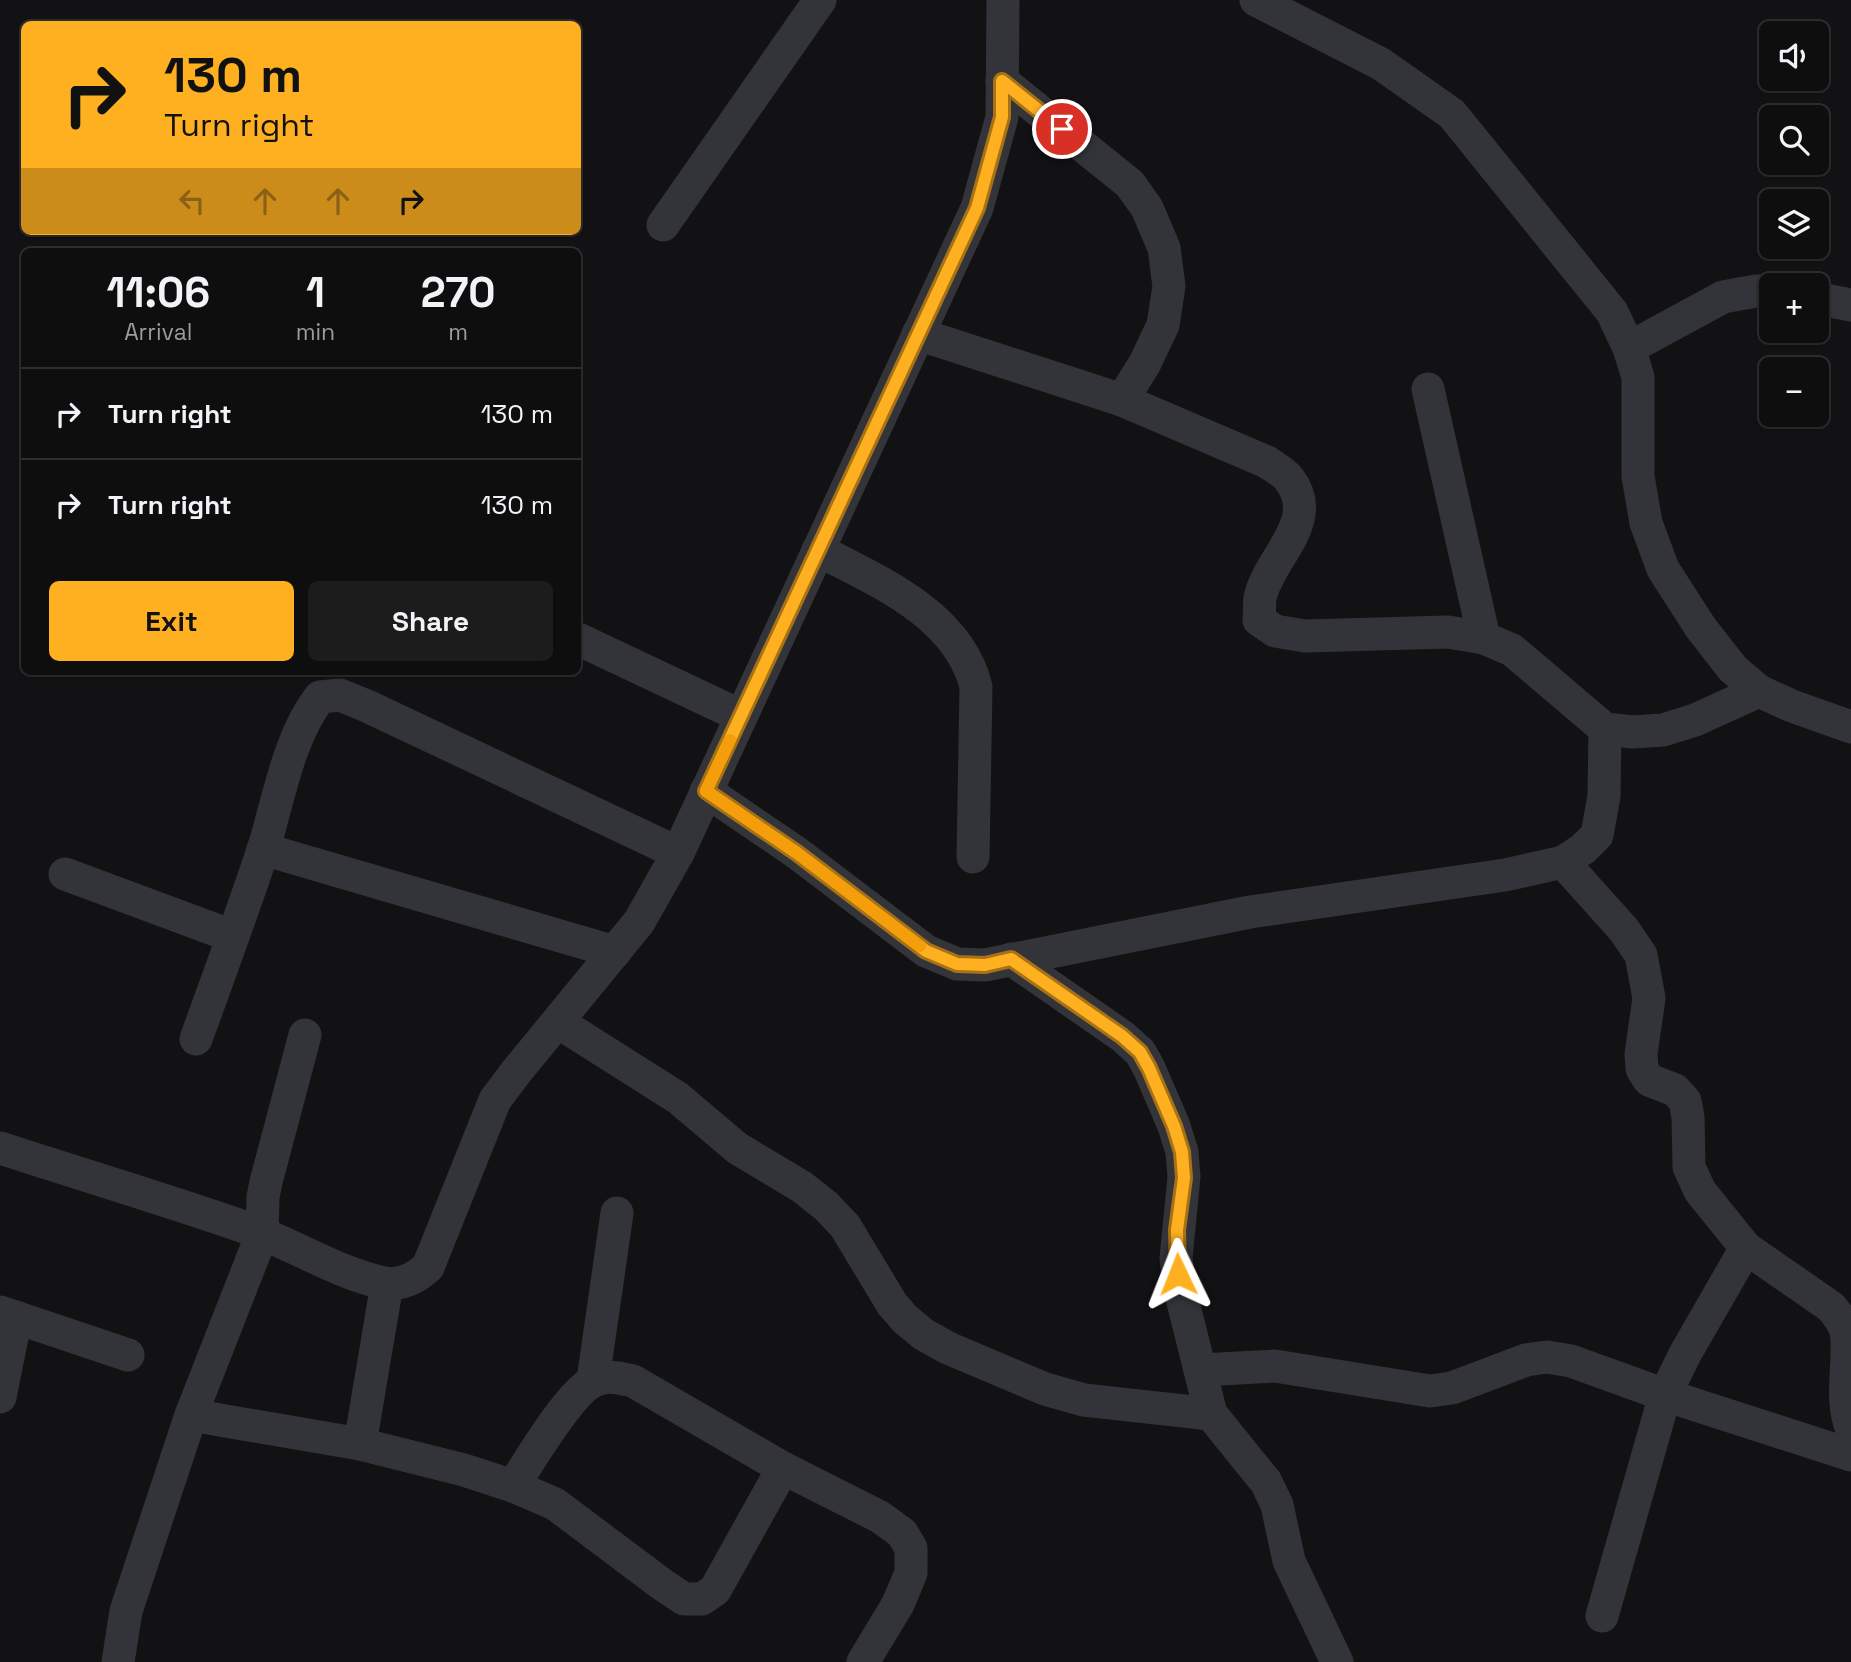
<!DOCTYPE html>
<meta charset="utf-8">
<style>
:root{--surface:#0e0e0f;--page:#1c1c1d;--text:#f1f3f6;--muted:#9b9c9e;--line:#2e2e2f;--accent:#ffb020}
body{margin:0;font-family:"Space Grotesk",sans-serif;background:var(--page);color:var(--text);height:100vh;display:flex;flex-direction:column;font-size:26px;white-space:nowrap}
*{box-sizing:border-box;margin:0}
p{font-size:23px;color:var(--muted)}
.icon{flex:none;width:38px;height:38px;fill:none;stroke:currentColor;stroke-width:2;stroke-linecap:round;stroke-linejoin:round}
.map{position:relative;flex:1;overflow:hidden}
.drawer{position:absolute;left:21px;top:248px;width:560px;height:427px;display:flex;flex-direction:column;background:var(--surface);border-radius:10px;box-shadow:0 2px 5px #0004,0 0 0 2px var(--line)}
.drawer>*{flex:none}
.banner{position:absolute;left:21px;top:21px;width:560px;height:214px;border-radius:10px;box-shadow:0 2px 5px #0004,0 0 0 2px var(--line);background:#ffb020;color:#111;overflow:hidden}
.buttons{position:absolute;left:1759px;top:21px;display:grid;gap:14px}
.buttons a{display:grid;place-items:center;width:70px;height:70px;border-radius:10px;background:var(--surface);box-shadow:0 2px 5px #0004,0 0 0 2px var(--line);font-size:35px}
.pin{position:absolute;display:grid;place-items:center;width:60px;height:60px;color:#fff;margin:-30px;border:4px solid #fff;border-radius:50%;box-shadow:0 2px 7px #0007}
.me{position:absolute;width:77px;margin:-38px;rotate:358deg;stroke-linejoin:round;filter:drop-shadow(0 0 5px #0008)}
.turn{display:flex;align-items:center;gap:24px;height:147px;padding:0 28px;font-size:32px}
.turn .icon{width:91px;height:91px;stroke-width:2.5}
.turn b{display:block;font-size:49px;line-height:60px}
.lanes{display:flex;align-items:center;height:66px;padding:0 28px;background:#0003;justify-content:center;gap:35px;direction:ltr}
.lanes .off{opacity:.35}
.eta{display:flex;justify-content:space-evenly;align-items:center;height:119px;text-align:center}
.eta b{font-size:42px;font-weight:800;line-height:49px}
.action{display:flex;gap:14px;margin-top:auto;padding:14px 28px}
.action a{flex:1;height:80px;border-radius:10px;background:var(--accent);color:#111;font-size:28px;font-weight:800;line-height:80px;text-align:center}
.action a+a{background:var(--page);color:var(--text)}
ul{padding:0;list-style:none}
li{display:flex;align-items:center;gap:21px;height:91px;padding:0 28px;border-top:2px solid var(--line)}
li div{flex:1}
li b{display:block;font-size:26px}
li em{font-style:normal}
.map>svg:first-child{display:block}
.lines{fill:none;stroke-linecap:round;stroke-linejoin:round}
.street{stroke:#33343a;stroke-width:33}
.route-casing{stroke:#a67215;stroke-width:18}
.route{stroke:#ffb020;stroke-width:12}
.slow{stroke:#f59e0b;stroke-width:12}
</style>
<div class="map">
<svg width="1851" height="1662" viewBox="0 0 1851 1662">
<rect width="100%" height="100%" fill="#121214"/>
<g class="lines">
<g class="street">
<polyline points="1256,0 1381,64 1452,114 1612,312 1629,348 1638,377 1638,476 1646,523 1663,569 1701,628 1733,669 1759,691 1792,706 1851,727"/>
<polyline points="1002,81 1130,184 1147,208 1164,248 1169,286 1163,325 1145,363 1122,400"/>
<polyline points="663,225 820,0"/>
<polyline points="1816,298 1851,305"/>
<path d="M918,334L1122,400L1267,462C1274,467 1284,472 1289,479C1322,521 1268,558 1260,598C1259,605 1260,613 1259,620L1275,631L1305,636L1448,632L1484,638L1512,650L1605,729L1633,732L1663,730L1695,720L1759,691"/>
<polyline points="1629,348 1723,297 1756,291 1771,291"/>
<polyline points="1428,389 1484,638"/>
<path d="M818,550C878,581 959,615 976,687L973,857"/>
<polyline points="578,639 741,716"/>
<polyline points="706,791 797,853 926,951 957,964 985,965 1250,912 1505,875 1563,862 1583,849 1597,835 1604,796 1605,729"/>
<polyline points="263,849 615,952"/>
<path d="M1563,862L1624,930L1641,955L1649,998L1641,1054L1642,1069L1649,1080L1675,1090L1685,1101L1688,1117L1689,1167L1700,1191L1746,1248L1831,1307C1837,1314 1843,1322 1846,1331C1851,1361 1839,1394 1851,1427"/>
<polyline points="65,874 232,936"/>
<polyline points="1011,959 1122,1036 1140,1052 1149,1068 1174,1126 1182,1152 1184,1177 1176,1258 1180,1290 1211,1414 1266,1482 1277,1505 1289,1561 1337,1662"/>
<polyline points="558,1022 678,1098 737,1148 802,1187 826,1206 845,1226 892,1304 905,1319 923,1334 948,1348 1045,1389 1084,1400 1211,1414"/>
<path d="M196,1039C219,975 243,911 264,847C279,799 288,738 320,697L340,695L367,706L678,853"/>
<path d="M0,1148C83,1175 167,1200 250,1229C295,1245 337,1273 384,1283C400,1286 416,1278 428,1267L495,1100L516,1072L639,922L678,853L977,208L1002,117L1003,0"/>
<polyline points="0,1312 128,1355"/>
<polyline points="1200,1370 1275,1366 1430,1391 1452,1388 1526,1360 1547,1357 1571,1361 1665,1395 1851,1455"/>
<polyline points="593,1380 617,1213"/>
<polyline points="0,1397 16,1317"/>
<polyline points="191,1415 360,1444 464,1470 513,1486 555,1504 663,1585 684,1599 702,1599 715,1590 783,1468"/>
<polyline points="360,1444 387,1284"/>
<path d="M513,1486C529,1462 571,1389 596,1380C609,1375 620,1378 633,1381L783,1468L880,1517L902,1533L911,1548V1573L898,1604L863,1662"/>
<polyline points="1602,1616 1665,1395 1685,1354 1746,1248"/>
<polyline points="118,1662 126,1611 191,1415 262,1234 263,1197 266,1182 305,1035"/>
</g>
</g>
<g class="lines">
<defs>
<polyline id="route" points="1062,129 1002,81 1002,117 977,208 706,791 797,853 926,951 957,964 985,965 1011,959 1122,1036 1140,1052 1149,1068 1174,1126 1182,1152 1184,1178 1177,1230 1178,1274"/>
</defs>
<use href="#route" class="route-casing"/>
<use href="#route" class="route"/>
<polyline class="slow" points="730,740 706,791 797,853 920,946"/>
</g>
</svg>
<div class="buttons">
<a><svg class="icon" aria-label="sound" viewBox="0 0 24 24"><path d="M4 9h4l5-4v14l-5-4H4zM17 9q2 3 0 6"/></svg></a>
<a><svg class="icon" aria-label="search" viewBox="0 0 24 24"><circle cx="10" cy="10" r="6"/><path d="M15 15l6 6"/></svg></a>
<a><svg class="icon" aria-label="layers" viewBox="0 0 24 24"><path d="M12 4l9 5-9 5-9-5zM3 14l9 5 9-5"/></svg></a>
<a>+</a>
<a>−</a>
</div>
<div class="pin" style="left:1062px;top:129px;background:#d93025"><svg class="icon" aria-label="arrive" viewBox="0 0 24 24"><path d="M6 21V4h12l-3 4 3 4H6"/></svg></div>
<svg class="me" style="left:1178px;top:1274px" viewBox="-20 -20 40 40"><path d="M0-17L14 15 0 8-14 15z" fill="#ffb020" stroke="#fff" stroke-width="4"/></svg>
<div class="banner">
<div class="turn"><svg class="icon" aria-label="right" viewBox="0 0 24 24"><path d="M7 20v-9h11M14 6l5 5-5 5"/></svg><div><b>130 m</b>Turn right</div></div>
<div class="lanes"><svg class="icon off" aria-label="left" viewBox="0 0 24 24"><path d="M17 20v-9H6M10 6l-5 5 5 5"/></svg><svg class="icon off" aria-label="ahead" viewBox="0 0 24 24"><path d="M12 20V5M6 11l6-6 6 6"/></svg><svg class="icon off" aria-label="ahead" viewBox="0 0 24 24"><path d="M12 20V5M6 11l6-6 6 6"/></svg><svg class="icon" aria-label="right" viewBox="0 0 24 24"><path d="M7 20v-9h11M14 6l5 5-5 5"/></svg></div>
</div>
<section class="drawer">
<div class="eta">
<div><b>11:06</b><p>Arrival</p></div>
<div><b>1</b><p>min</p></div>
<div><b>270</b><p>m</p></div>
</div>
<ul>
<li><svg class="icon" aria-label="right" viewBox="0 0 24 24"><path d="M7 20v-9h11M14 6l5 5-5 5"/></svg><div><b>Turn right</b></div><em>130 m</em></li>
<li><svg class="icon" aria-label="right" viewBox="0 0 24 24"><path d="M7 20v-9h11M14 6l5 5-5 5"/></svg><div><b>Turn right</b></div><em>130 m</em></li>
</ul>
<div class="action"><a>Exit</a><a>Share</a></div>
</section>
</div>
